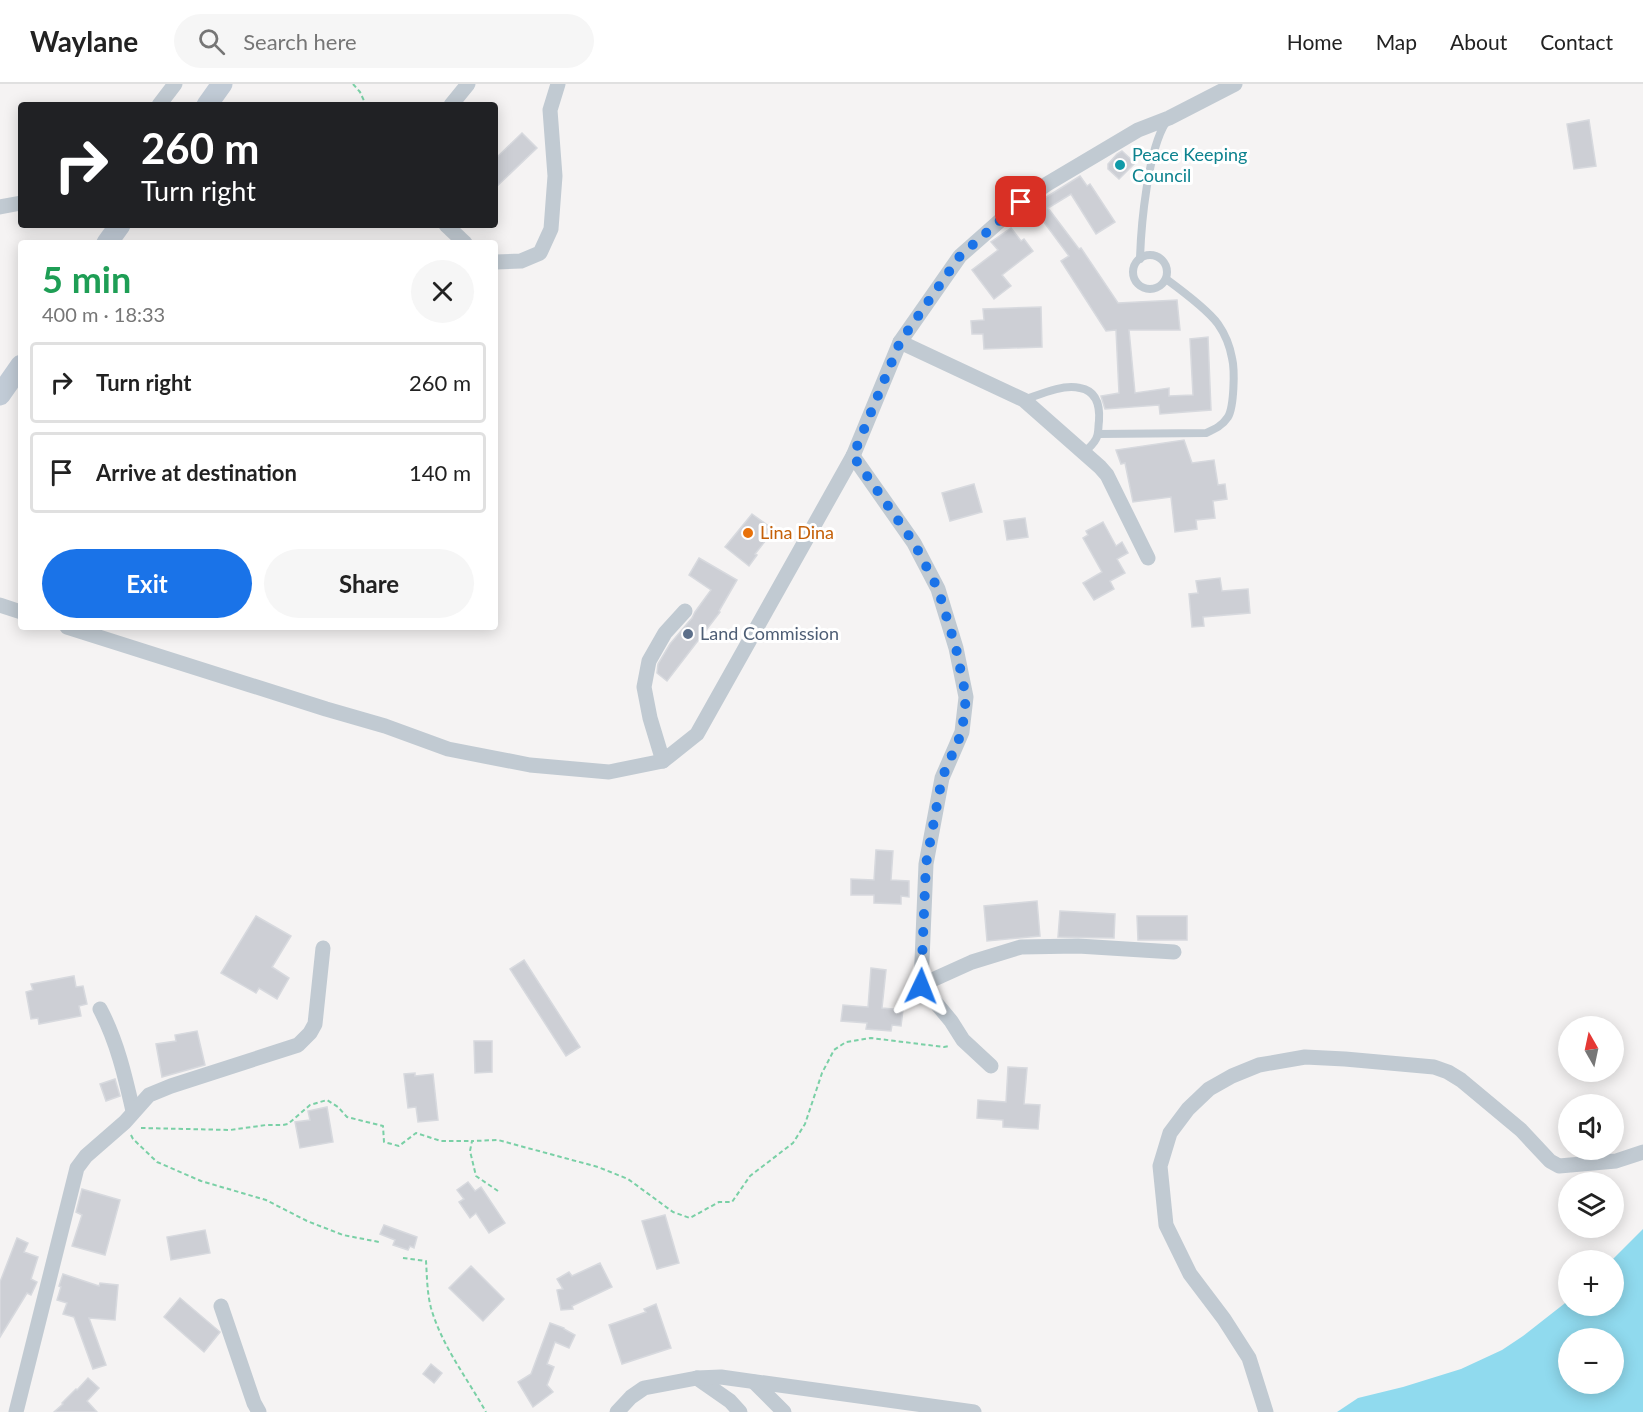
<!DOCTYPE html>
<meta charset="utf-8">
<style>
:root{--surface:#fff;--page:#f6f6f6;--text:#222;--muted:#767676;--line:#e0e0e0;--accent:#1a73e8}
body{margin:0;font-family:Lato,sans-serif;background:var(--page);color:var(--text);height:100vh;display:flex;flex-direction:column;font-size:22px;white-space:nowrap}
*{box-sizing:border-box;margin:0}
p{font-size:20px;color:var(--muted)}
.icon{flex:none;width:33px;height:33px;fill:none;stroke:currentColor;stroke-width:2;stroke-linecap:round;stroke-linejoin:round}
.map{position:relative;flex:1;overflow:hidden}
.side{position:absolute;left:18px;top:156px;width:480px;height:390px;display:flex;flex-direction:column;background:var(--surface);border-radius:6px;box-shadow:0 3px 15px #0003}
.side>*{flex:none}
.guide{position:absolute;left:18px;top:18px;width:480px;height:126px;border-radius:6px;box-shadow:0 3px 15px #0003;background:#202124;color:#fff;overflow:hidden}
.needle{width:39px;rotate:351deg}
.tools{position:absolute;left:1558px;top:932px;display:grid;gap:12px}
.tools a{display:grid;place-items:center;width:66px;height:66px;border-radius:50%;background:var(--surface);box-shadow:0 3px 15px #0003;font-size:30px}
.pin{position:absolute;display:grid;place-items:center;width:51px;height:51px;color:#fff;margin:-26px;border-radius:12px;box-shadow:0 3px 9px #0006}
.me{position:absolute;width:66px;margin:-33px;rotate:2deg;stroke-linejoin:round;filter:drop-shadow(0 0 4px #0008)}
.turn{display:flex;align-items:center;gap:21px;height:126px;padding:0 24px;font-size:27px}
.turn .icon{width:78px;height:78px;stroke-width:2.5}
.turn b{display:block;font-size:42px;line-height:51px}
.round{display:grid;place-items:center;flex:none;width:63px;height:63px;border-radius:32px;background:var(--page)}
.overview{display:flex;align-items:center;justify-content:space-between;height:102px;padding:0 24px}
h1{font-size:36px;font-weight:700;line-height:45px;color:#1e9e55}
.cta{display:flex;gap:12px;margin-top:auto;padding:12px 24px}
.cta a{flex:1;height:69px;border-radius:36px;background:var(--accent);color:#fff;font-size:24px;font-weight:700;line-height:69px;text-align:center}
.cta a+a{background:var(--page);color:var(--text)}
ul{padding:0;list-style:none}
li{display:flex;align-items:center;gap:18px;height:81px;margin:0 12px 9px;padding:0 12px;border:3px solid var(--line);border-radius:6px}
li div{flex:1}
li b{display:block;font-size:22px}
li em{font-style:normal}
header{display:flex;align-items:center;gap:36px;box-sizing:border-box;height:84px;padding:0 30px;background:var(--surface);border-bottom:2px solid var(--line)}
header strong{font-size:28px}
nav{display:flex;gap:33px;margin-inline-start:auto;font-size:21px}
.search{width:420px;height:54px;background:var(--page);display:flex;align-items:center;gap:15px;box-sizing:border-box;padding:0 21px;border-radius:33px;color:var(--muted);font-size:22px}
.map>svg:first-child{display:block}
.water{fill:#90daee;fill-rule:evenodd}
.building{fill:#cdcfd5;stroke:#d7d9de;stroke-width:1.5}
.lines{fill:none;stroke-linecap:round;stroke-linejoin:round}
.path{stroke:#7ad0a6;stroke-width:2;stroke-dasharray:4.5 3;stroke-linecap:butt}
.lane{stroke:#c1cad2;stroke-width:8}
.street{stroke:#c1cad2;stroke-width:15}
.secondary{stroke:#c1cbd6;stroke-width:21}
.route{stroke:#1a73e8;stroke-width:10;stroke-dasharray:0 18}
.culture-dot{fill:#0f9aa8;stroke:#fff;stroke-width:2}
.food-dot{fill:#e8710a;stroke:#fff;stroke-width:2}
.service-dot{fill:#5c6f8a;stroke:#fff;stroke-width:2}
.labels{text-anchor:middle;stroke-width:6;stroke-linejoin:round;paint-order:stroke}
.culture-label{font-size:18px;fill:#0d838f;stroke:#fff;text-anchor:start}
.food-label{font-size:18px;fill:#c56008;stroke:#fff;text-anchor:start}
.service-label{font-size:18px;fill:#4e5e75;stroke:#fff;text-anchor:start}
</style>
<header>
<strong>Waylane</strong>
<div class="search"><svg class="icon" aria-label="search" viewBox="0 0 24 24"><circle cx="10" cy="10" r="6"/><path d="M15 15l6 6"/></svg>Search here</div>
<nav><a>Home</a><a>Map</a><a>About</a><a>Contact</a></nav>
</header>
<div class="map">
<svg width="1643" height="1328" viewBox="0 0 1643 1328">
<rect width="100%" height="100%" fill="#f5f3f3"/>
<path class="water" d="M1643,1145V1328H1337L1358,1314L1403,1303L1461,1285L1502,1266L1523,1252L1569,1216V1221H1614V1176H1612ZM1569,1254H1614V1299H1569Z"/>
<g class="building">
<polygon points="1589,36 1596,82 1574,85 1567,40"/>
<polygon points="522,49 537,64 495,104 495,75"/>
<polygon points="1122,67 1135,79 1119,95 1108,85 1108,80 1117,70"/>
<polygon points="1080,92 1087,102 1090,100 1115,138 1096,150 1071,110 1048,124 1079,165 1081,164 1118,219 1177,216 1180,246 1129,246 1135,309 1169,304 1169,312 1193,311 1190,255 1208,253 1211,326 1160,330 1159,321 1105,325 1101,312 1119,309 1116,246 1106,247 1061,177 1069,172 1032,122"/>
<polygon points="1011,144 1021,157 1024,155 1033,167 1002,191 1011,202 994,215 972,186 998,166 991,158"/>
<polygon points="1041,223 1042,263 984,265 983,250 972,250 971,237 984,236 983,225"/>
<polygon points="1184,356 1192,379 1214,376 1218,401 1225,400 1227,415 1213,417 1215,434 1196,436 1197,445 1175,448 1171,413 1133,418 1125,379 1121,380 1116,366"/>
<polygon points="974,400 982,428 950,437 942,409"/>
<polygon points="752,430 774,446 755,470 757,471 749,482 725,463"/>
<polygon points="1025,434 1028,453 1007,456 1004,437"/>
<polygon points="1103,438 1116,462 1122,458 1128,469 1117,475 1125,489 1110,497 1114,505 1094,516 1083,499 1102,488 1083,454 1088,451 1086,447"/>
<polygon points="699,474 737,496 719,527 720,528 667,597 657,589 658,580 670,560 692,534 695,528 711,506 689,491"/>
<polygon points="1220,494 1222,507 1248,505 1250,529 1203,533 1204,542 1192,543 1189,510 1198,509 1196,497"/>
<polygon points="876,766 893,767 891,796 909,797 909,813 901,812 901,820 874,819 874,811 851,811 851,795 874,796"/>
<polygon points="1037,817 1040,852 987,857 984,822"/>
<polygon points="1060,827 1115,830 1114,854 1058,853"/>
<polygon points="256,832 291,852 272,883 289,894 277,915 259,904 256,909 221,889"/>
<polygon points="1137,832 1187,832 1187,856 1138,856"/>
<polygon points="524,876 580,963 566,972 510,885"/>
<polygon points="871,884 886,886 882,924 903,926 901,942 892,941 891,947 866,945 867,939 841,937 843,921 868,923"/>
<polygon points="74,892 76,903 83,902 87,920 79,922 81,932 39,940 38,934 31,935 26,908 33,906 31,900"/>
<polygon points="197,947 205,981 162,993 156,960 176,957 175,951"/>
<polygon points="474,957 492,957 492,988 475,989"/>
<polygon points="1008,983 1027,984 1024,1020 1040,1021 1038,1045 1003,1043 1003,1036 977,1034 978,1016 1006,1018"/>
<polygon points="415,989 415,992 433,990 438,1036 418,1038 416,1023 408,1024 404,990"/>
<polygon points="115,995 120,1012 106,1017 100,1000"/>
<polygon points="327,1023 333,1058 300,1064 295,1038 310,1036 308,1027"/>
<polygon points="468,1098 475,1107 481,1103 505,1139 489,1149 476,1129 470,1134 459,1118 464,1115 457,1106"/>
<polygon points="82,1105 120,1116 105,1171 72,1162 82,1131 76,1128"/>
<polygon points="665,1131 679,1179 657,1185 642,1137"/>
<polygon points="384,1141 417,1153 414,1164 410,1162 408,1166 393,1161 395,1156 380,1150"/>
<polygon points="205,1146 210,1169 171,1176 167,1153"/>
<polygon points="17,1154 28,1159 24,1168 38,1173 31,1195 37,1198 31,1211 27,1209 0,1253 0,1198"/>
<polygon points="600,1179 612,1203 572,1222 573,1225 561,1226 557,1206 563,1205 557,1195 569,1188 572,1192"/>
<polygon points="471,1182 504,1215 483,1237 449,1204"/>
<polygon points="63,1190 99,1202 100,1199 118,1201 115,1236 89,1234 106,1281 93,1285 74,1233 63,1230 67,1219 57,1216 61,1203 59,1202"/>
<polygon points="180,1214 220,1248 204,1268 164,1233"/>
<polygon points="656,1220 671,1264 622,1280 609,1241 646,1228 644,1225"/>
<polygon points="550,1239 564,1244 564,1245 575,1251 569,1264 555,1258 547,1280 554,1283 547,1301 553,1308 533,1323 518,1298 531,1290"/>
<polygon points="431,1280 442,1289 434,1299 423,1290"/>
<polygon points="88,1294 99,1304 87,1317 97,1328 54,1328 63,1320 62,1319 76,1305 77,1306"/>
</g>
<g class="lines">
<g class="path">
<polyline points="353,0 360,8 366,21"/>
<polyline points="141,1044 230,1046 266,1041 283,1041 288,1040 310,1021 327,1016 338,1023 347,1033 383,1042 384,1058 399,1062 416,1049 441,1057 472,1057"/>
<polyline points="131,1051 133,1055 157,1078 201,1097 266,1116 307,1137 343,1151 379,1158"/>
<polyline points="498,1107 476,1092 470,1067 472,1057 498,1056 598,1083 628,1095 673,1128 690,1134 719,1118 732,1118 750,1092 793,1059 805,1040 822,989 834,966 846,958 871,954 944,963 949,962"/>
<path d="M403,1174L426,1177C427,1192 427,1209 431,1224C442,1262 467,1294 486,1328"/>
</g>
<g class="lane">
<circle cx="1150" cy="188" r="17"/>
<path d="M1140,175C1141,140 1148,66 1166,38"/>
<path d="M1024,316C1041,310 1062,300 1080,304C1097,307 1100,322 1099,337C1098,343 1099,350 1096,355C1093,361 1088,365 1083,369"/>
<path d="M1098,350L1206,349C1215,345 1222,342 1228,333C1234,323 1235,286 1232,274C1230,263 1225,250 1218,240C1207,225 1181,206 1166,195"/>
</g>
<g class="street">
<polyline points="159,21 175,0"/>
<polyline points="451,21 468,0"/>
<polyline points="0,123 21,119"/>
<polyline points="446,141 465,159"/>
<polyline points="495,178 521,177 540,169 551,145 555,92 550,26 558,0"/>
<polyline points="900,258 1024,316 1100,383 1107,391 1148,474"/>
<polyline points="853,372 914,459 938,505 956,564 966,613 962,648 942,694 926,780 921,901 951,937 963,956 991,982"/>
<polyline points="0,521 21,528"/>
<polyline points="67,543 326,625 385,642 448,665 530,681 609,688 663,677 697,650 853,372 900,258 960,172 1021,118 1047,100 1138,46 1169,34 1235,0"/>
<polyline points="663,677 650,634 644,603 649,577 665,549 685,527"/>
<polyline points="921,901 972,878 1021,863 1078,862 1174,868"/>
<path d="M100,925C117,957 125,992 133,1027"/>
<polyline points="221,1222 254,1319 259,1328"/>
<polyline points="697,1294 730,1317 740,1328"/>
<polyline points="754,1298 784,1328"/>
<polyline points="16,1328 77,1084 86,1072 125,1038 149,1011 171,1002 298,961 310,949 315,940 323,864"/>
<polyline points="617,1328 631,1313 644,1304 697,1294 721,1293 974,1328"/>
<polyline points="1266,1328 1249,1274 1224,1235 1190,1190 1166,1141 1160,1082 1170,1049 1188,1025 1209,1005 1232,992 1259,981 1305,973 1345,975 1434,983 1448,988 1461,996 1521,1046 1550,1077 1559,1082 1616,1077 1643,1068"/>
</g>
<g class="secondary">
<polyline points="207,21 222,0"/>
<polyline points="107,159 120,141"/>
<polyline points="0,311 21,281"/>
</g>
</g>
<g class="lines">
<polyline class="route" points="921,902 926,780 942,694 962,648 966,613 956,564 938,505 914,459 853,372 900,258 960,172 1021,118"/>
</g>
<circle class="culture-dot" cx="1120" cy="81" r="6"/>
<circle class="food-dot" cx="748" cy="449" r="6"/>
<circle class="service-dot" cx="688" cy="550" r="6"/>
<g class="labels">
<g class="culture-label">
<text x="1132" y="77">Peace Keeping<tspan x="1132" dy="21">Council</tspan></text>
</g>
<g class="food-label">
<text x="760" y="455">Lina Dina</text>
</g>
<g class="service-label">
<text x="700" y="556">Land Commission</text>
</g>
</g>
</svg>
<div class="tools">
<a><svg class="needle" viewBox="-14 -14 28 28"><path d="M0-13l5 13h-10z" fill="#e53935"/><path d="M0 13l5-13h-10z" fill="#767676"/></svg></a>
<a><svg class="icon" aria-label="sound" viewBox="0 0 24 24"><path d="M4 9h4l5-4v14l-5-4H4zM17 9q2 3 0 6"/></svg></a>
<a><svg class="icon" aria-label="layers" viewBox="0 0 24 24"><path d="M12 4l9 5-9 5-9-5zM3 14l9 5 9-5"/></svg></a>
<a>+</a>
<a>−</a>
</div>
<div class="pin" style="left:1021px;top:118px;background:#d93025"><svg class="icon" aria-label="arrive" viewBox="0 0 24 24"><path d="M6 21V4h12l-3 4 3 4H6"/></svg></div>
<svg class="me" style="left:921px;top:902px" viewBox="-20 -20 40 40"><path d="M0-17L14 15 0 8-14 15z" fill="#1a73e8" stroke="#fff" stroke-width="4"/></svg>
<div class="guide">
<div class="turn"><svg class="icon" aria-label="right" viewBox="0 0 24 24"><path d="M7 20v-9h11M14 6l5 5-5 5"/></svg><div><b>260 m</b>Turn right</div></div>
</div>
<section class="side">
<div class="overview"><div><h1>5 min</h1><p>400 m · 18:33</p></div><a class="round"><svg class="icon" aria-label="close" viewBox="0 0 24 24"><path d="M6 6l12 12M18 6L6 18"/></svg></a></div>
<ul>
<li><svg class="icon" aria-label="right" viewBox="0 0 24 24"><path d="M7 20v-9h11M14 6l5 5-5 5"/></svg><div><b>Turn right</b></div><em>260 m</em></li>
<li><svg class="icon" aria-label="arrive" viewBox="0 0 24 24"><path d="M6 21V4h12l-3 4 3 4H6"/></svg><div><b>Arrive at destination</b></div><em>140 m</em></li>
</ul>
<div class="cta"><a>Exit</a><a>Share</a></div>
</section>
</div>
